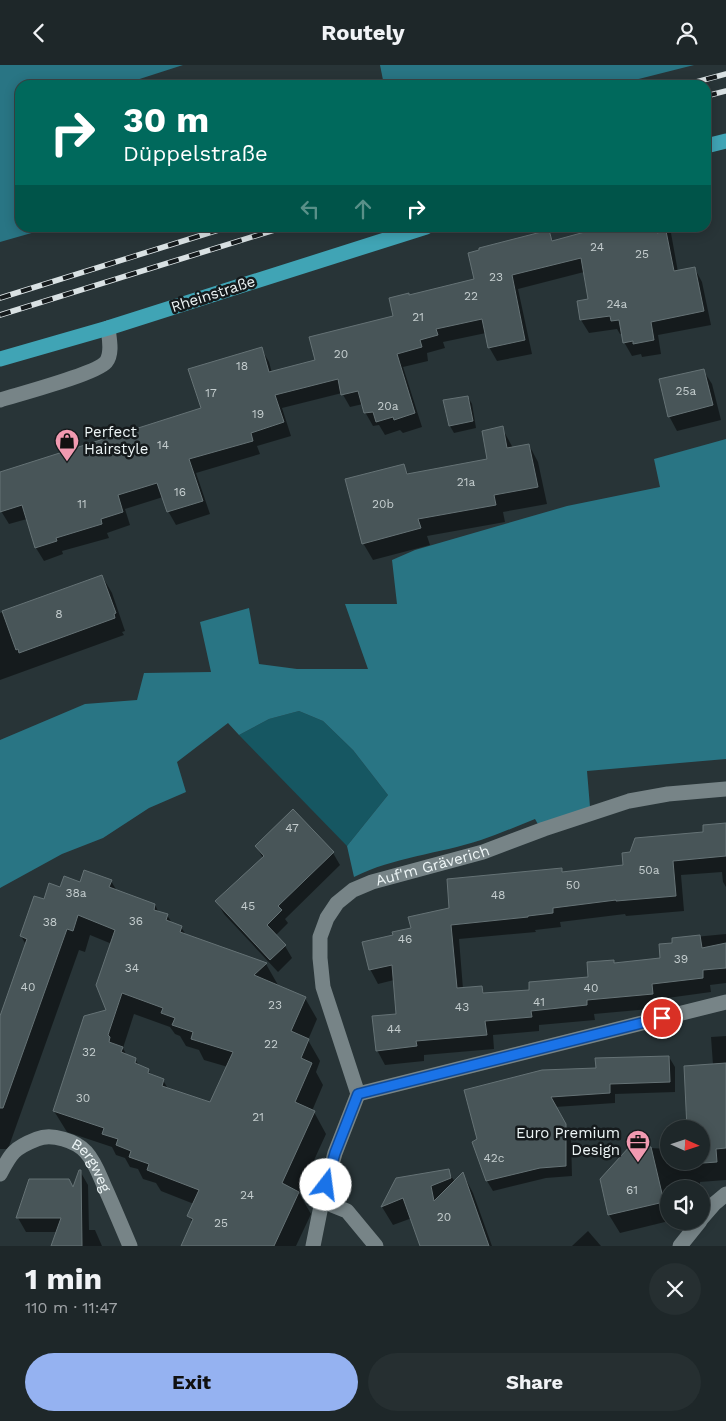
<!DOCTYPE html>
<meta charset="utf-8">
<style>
:root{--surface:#1e2729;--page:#262f31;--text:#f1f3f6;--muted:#a1a5a8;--line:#3c4446;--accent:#95b2f1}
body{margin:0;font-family:"Work Sans",sans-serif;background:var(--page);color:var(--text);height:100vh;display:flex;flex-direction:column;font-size:19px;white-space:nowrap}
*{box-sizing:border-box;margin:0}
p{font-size:16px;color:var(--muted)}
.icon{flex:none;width:28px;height:28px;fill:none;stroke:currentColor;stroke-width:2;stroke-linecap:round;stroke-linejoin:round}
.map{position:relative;height:1181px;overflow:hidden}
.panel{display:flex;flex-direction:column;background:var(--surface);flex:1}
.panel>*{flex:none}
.banner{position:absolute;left:15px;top:15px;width:696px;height:152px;border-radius:15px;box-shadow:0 2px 12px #0003,0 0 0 1px var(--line);background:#00695c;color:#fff;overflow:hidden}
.needle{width:32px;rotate:93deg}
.controls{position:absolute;left:660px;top:1055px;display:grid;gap:10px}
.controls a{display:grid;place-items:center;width:50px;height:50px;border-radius:50%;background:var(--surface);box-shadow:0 2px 12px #0003,0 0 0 1px var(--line);font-size:25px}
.pin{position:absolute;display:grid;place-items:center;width:42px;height:42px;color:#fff;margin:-21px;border:2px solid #fff;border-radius:50%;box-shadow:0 1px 5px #0007}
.me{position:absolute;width:55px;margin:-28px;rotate:15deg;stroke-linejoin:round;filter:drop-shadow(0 0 4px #0008)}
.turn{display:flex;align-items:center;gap:18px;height:105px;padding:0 25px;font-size:22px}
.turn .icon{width:65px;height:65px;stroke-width:2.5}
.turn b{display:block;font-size:35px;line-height:42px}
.lanes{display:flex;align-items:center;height:48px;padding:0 25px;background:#0003;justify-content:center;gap:25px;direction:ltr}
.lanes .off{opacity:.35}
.round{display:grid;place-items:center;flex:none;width:52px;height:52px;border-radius:26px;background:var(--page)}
.summary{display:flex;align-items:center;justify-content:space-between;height:85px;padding:0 25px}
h1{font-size:30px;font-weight:700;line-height:38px}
.action{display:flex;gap:10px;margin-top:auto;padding:10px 25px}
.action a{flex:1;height:58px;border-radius:30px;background:var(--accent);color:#111;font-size:20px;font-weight:700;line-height:58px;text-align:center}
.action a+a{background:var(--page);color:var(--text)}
header{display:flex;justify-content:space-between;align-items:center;height:65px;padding:0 25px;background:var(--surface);font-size:22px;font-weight:700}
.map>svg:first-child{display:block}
.green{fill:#165762}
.forest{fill:#297584}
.shadow{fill:#0007;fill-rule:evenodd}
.building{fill:#485558;stroke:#657275;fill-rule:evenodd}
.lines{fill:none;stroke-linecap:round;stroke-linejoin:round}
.minor{stroke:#778487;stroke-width:15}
.major{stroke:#40a4b5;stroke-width:15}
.rail-casing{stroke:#d9e1e3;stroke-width:5.5}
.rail{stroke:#151a1c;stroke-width:4;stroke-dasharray:11;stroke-linecap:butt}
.route-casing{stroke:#114b97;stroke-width:12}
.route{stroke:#1a73e8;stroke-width:9}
.labels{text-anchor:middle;stroke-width:5;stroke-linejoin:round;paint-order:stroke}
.number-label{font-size:12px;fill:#c4cdce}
.street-label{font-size:15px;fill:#edf5f6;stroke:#151a1c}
.poi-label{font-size:15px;fill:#edf5f6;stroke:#151a1c;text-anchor:start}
</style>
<header><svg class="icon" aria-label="back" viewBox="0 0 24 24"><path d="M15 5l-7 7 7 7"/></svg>Routely<svg class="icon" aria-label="person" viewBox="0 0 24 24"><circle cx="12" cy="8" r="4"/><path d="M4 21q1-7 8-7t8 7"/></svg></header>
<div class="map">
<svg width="726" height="1181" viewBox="0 0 726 1181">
<rect width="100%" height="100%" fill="#283437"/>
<polygon class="green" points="299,646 323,656 353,685 388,730 347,781 239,670 269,654"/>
<g class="forest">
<polygon points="0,0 183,0 121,20 20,20 20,162 49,163 0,177"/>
<polygon points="380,0 694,0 615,20 384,20"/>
<path d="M726,374V694L587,706L590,742L539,761L535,754C517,761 499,769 481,775C438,789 394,792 354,812L347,781L388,730L353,685L323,656L299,646L269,654L239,670L228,658L177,697L186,727L149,743L103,773L62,789L0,823V675L85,639L137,635L144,608L211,607L200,557L249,543L259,599L297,604H368L345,539H397L392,495L415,485L567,441L660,422L654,394Z"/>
</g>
<g class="shadow">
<polygon points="608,162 668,162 671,168 678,207 695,204 702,217 711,260 658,270 661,289 642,292 641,289 632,291 624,277 622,269 620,269 617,264 589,268 581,255 578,237 589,235 584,207 518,224 532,289 497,296 489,282 486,268 443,277 445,283 427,288 428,296 403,302 422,362 403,368 400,365 385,370 379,360 373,361 365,347 363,339 350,342 342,328 282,343 291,371 257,381 260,389 196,408 210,449 176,460 168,446 163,432 125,444 130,460 107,468 109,473 62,486 63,489 44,496 36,483 27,454 9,459 1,446 0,408 202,344 261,283 269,297 272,308 316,296 395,252 409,231 476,214 548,167 554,177"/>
<polygon points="703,305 712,319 721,355 677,366 669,351"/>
<polygon points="468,332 472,339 476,363 454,368 450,361 445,336"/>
<polygon points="502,363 513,383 529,380 538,397 547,439 503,447 505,457 427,471 430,480 373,495 363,478 403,400 409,410 488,395"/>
<polygon points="102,511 112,528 125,566 122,567 124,570 0,615 0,548"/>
<polygon points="726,759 726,822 723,817 722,807 681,810 684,846 626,851 625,849 560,857 561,862 535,865 536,867 459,874 463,924 481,922 485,929 530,926 589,913 614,899 662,894 674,879 673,874 726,869 726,918 710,920 711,927 660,934 661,943 594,949 595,955 539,960 539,966 493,970 494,984 424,990 424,996 385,1000 377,985 398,950 394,915 378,919 370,904 394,871 412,864 451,844 561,804 563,808 624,801"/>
<polygon points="256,781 333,788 340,800 285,854 288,858 275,871 285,881 292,893 278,907 224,849 217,837 263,793"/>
<path d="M111,816L117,826L155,840L159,848L167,850L172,858L181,862L186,870L266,899L278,920L277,921L305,933L317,954L308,975L320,996L316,1007L323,1020L312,1046L314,1047L326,1069L299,1128L311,1149L296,1181H183L193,1158L189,1151L194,1139L161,1126L156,1118L143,1114L138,1104L130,1102L125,1093L116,1090L112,1082L67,1067L54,1046L108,945L112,879L90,870L85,887L79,885L8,1084H0V954L26,880L21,871L44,835L60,823L81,818ZM134,949L170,962L175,969L180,971L186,981L199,985L204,995L228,1002L211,1039L168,1024L163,1015L152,1011L148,1005L140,1002L135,994L127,991L123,983Z"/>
<polygon points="726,971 726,1115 700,1117 700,1123 666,1124 669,1135 669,1156 620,1168 609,1150 601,1115 632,1082 669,1084 669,1096 701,1096 713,1000 711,972"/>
<polygon points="669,992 675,1002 675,1027 615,1029 615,1038 555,1042 571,1071 572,1111 546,1113 493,1126 487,1116 473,1077 597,1004"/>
<polygon points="80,1106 88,1120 89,1165 95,1165 102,1181 53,1181 58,1167 26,1167 18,1153 30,1116 73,1125"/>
<polygon points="448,1106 455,1117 463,1109 473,1128 492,1181 422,1181 412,1153 393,1160 382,1142 397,1114"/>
<polygon points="588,1166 601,1181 572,1181"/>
</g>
<g class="building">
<polygon points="603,162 656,162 657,168 666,166 674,206 695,202 704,246 651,257 654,275 633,279 633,276 623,278 619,255 611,256 610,251 580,255 577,236 588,234 581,193 512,210 525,275 488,283 482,254 436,264 438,270 420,275 422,282 397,289 415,348 394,355 393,352 376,357 373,347 364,348 358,326 341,330 338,314 275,330 284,357 251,368 253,376 189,394 203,436 167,447 157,418 118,430 123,447 101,454 102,459 56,473 57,476 35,483 22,440 0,447 0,407 201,343 188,304 262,282 269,307 315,295 309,272 393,251 389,233 409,228 409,230 474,214 468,188 479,185 479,183 549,165 552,176"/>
<polygon points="704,304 713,340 668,352 659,314"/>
<polygon points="468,331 473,356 449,361 443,335"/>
<polygon points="503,361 507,383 529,379 538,422 494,430 496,440 418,454 421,463 362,479 345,414 404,399 407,409 487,394 482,366"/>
<polygon points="102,510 116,548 114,549 115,553 19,588 18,584 16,585 2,546"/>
<polygon points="293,744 334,787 278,841 282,845 267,860 286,880 270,895 215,836 264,791 255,781"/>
<polygon points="726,758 726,791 673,796 676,831 616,836 616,835 553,843 553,848 528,851 528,852 451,860 457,923 482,921 483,928 529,925 529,917 588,912 587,897 614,895 614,898 660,893 659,879 672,878 672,873 700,870 702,883 726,878 726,903 703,905 703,913 652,919 653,929 587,935 587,940 531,946 532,952 485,956 487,970 416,976 417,981 376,986 372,951 396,949 392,900 369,905 362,877 393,870 392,867 411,863 408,852 449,843 447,814 562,803 562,807 623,800 622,788 630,787 635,773 703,767 703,760"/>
<path d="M84,805L112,815L109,822L155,839L154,845L168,849L166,855L182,861L180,867L267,898L254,910L306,932L291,966L309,974L301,993L312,998L295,1037L315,1046L282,1118L299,1127L274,1181H181L193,1154L187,1151L199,1125L147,1105L149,1099L129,1092L131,1086L116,1080L118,1074L102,1069L104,1063L53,1046L84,951L106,945L96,920L115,865L78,850L73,866L67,864L3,1043H0V951L27,874L20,871L34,831L44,834L49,818L60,822L64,811L80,817ZM122,928L163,943L161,948L175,953L172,960L193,967L191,974L233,987L210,1037L162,1021L164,1014L148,1008L149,1004L135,998L136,993L121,987L123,982L109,977L110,972L108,970Z"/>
<polygon points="669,991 670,1017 610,1019 610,1028 551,1032 566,1059 566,1101 540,1103 486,1116 472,1077 477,1074 464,1025 542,1005 596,1003 595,993"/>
<polygon points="726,998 726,1083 716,1084 717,1097 689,1099 689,1096 701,1096 701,1064 687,1064 684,1001"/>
<polygon points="631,1080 651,1082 664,1137 608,1150 600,1114"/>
<polygon points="449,1104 451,1113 431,1121 434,1136 463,1107 489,1181 420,1181 403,1133 381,1142 396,1113"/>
<polygon points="79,1105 81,1105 82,1181 51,1181 61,1153 16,1153 29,1114 69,1114 73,1122"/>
</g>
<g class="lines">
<g class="minor">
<path d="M0,335C19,329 96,309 106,297C113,288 109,273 108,263"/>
<path id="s1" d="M358,1029L323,922L320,893V872L327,853L337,838L353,825L372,817L483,787L544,764L629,736L668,729L726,724"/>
<polyline points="358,1029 726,937"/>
<polyline points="358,1029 335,1088 322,1136 347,1146 376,1181"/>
<path id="s2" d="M0,1109C11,1088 14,1083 37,1074C52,1068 76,1076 86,1087C96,1098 100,1112 106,1125C114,1143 122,1162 130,1181"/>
<polyline points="701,1154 714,1139 726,1129"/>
<polyline points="313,1181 322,1136"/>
<polyline points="680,1181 700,1156"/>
</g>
<g class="major">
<polyline points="706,81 726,76"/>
<polyline points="0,294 108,263 426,162"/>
</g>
<defs>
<g id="rail">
<polyline points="685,20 726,9"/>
<polyline points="706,31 726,26"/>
<polyline points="0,233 228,162"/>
<polyline points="0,250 284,162"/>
</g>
</defs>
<use href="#rail" class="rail-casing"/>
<use href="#rail" class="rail"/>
</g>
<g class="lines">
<defs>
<polyline id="route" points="326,1120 335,1088 358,1029 662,953"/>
</defs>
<use href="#route" class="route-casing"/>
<use href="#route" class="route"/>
</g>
<defs>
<symbol id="shop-pin" viewBox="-11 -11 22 30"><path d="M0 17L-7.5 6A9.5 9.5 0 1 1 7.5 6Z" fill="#f19ab1" stroke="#151a1c"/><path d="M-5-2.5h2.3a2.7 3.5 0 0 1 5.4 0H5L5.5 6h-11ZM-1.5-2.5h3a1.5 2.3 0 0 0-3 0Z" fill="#111"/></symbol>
<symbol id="office-pin" viewBox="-11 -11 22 30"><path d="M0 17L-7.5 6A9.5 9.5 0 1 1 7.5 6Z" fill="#f19ab1" stroke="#151a1c"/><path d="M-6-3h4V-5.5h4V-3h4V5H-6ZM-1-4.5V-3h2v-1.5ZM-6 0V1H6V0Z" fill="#111"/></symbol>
</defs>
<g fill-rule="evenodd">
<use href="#shop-pin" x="53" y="362" width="28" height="38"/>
<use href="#office-pin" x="624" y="1063" width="28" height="38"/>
</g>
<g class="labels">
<g class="number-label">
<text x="597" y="186">24</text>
<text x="642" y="193">25</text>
<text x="496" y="216">23</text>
<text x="471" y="235">22</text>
<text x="617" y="243">24a</text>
<text x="418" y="256">21</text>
<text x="341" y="293">20</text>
<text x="242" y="305">18</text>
<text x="686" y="330">25a</text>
<text x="211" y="332">17</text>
<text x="388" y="345">20a</text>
<text x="258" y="353">19</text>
<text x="163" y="384">14</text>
<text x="466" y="421">21a</text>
<text x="180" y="431">16</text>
<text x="82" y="443">11</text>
<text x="383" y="443">20b</text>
<text x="59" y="553">8</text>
<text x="292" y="767">47</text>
<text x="649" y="809">50a</text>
<text x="573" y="824">50</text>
<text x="76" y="832">38a</text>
<text x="498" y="834">48</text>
<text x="248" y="845">45</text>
<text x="136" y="860">36</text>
<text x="50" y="861">38</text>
<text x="405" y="878">46</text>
<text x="681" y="898">39</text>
<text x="132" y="907">34</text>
<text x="28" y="926">40</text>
<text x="591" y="927">40</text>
<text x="539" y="941">41</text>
<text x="275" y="944">23</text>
<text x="462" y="946">43</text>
<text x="394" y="968">44</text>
<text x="271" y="983">22</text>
<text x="89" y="991">32</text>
<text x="83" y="1037">30</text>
<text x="258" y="1056">21</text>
<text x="494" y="1097">42c</text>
<text x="632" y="1129">61</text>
<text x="247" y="1134">24</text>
<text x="444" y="1156">20</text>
<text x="221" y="1162">25</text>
</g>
<g class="street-label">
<text transform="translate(213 229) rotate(-18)" y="5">Rheinstraße</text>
<text dy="5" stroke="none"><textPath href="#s1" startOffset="305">Auf'm Gräverich</textPath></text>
<text dy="5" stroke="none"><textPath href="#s2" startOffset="120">Bergweg</textPath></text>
</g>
<g class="poi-label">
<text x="84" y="372">Perfect<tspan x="84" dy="17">Hairstyle</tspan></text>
<text x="620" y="1073" text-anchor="end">Euro Premium<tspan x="620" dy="17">Design</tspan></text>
</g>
</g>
</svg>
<div class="controls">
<a><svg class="needle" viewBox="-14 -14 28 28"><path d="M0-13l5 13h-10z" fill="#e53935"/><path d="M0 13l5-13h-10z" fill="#a1a5a8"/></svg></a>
<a><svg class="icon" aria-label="sound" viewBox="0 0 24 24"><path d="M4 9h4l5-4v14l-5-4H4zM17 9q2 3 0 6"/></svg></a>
</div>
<div class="pin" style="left:662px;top:953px;background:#d93025"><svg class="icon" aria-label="arrive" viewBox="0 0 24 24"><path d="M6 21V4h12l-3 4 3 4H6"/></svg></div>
<svg class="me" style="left:326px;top:1120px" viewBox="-20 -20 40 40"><circle r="19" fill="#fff"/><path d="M0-13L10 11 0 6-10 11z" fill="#1a73e8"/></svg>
<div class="banner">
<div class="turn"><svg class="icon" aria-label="right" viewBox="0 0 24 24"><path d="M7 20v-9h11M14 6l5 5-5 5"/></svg><div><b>30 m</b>Düppelstraße</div></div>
<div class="lanes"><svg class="icon off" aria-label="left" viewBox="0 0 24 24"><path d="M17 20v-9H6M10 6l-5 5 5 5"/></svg><svg class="icon off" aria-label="ahead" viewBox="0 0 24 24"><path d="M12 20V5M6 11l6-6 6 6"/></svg><svg class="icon" aria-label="right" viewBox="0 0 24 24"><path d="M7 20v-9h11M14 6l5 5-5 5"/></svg></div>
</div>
</div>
<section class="panel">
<div class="summary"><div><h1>1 min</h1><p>110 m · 11:47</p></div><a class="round"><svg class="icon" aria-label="close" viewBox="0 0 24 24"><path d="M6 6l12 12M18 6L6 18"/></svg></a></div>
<div class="action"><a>Exit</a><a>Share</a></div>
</section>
